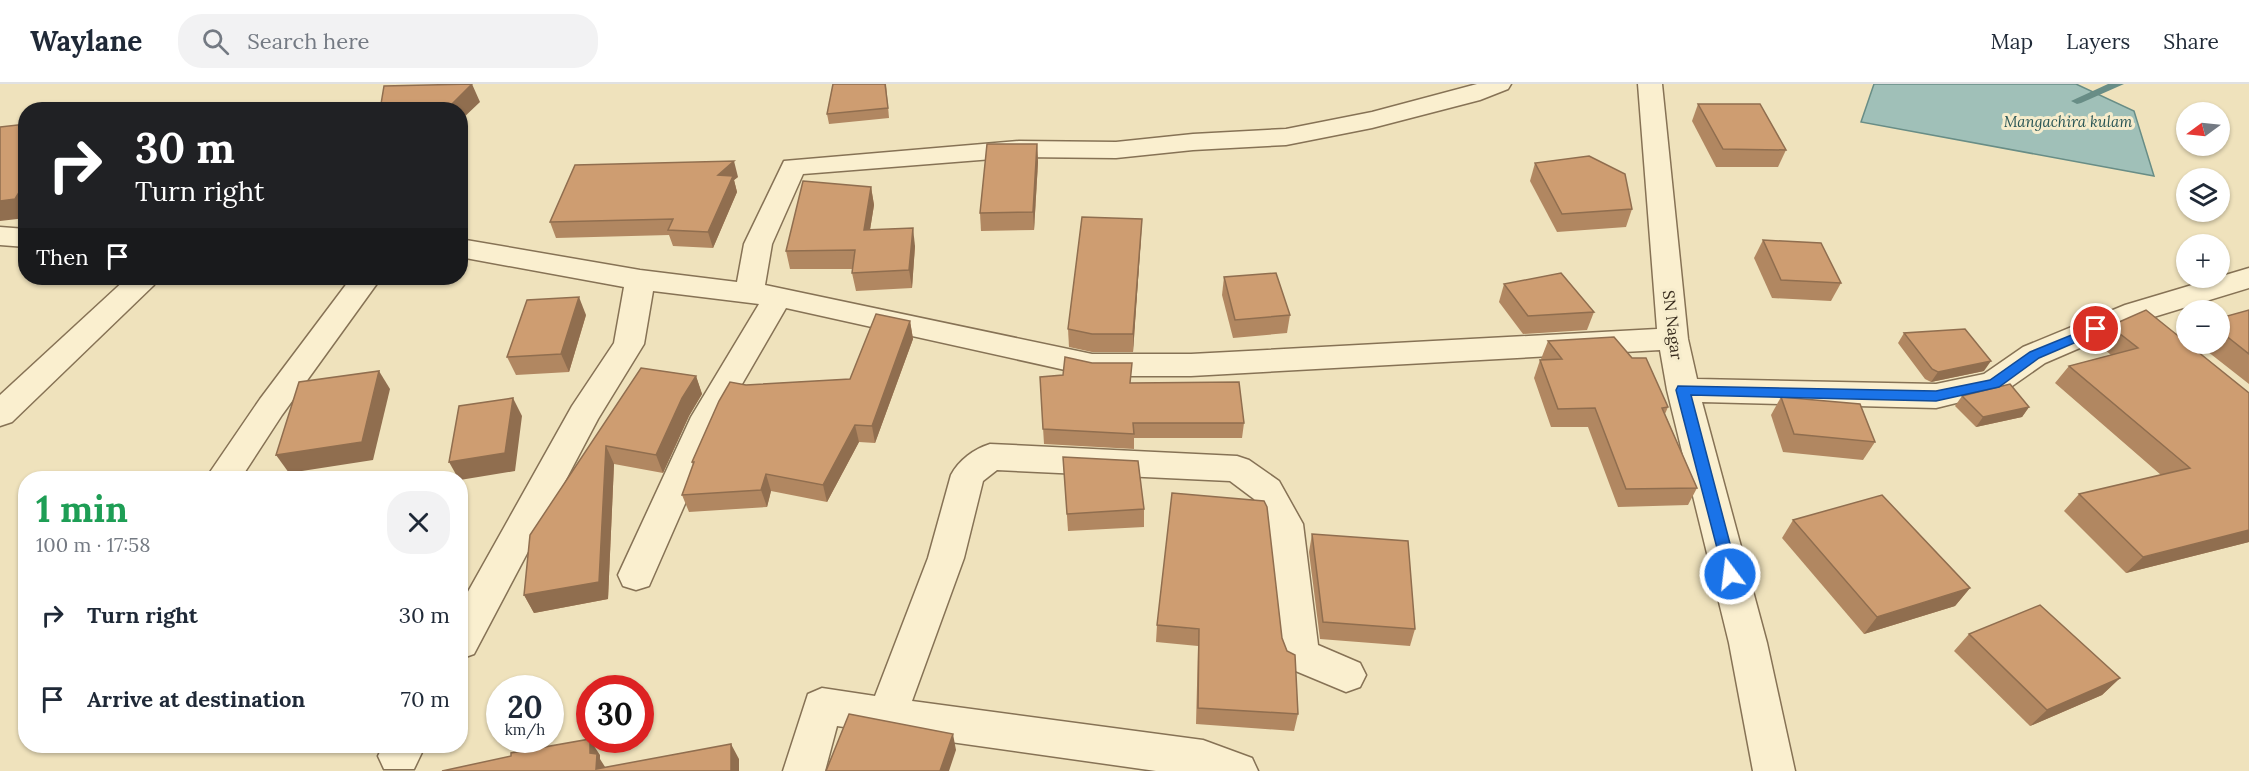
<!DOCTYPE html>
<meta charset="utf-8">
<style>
:root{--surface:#fff;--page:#f2f2f3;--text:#1f2937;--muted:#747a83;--line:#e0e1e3}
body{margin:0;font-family:Lora,serif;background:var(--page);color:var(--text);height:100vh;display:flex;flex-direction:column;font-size:22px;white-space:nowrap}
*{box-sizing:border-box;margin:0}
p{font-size:20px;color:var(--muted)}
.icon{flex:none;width:33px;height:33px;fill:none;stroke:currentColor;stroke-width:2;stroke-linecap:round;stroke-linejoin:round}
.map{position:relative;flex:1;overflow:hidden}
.details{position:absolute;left:18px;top:387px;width:450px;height:282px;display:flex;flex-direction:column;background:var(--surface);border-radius:24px;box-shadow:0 2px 4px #0004}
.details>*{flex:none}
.banner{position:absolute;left:18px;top:18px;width:450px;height:183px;border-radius:24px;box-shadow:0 2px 4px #0004;background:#202124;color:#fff;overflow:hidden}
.needle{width:39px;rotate:255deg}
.buttons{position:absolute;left:2176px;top:18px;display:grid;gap:12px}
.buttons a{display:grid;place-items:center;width:54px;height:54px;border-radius:50%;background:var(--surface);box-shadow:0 2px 4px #0004;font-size:30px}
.speed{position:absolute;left:486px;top:591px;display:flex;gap:12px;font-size:30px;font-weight:700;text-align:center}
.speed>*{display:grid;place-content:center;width:78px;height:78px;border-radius:50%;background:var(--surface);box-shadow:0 2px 4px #0004;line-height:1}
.speed small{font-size:15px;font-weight:400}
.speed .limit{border:9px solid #d22;background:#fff;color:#111}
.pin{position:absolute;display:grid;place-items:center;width:51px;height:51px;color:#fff;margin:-26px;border:3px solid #fff;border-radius:50%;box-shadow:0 2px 6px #0007}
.me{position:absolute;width:66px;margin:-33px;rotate:345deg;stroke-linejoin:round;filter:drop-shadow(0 0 4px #0008)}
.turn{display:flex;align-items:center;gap:21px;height:126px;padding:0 18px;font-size:27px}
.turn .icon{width:78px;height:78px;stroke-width:2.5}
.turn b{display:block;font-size:42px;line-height:51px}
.then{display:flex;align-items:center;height:57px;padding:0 18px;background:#0003;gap:12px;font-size:22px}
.round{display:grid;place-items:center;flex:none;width:63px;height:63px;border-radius:24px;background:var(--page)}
.overview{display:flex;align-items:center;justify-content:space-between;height:102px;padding:0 18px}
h1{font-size:36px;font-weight:700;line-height:45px;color:#1e9e55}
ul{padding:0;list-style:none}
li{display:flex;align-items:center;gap:18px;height:84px;padding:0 18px}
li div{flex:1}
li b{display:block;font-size:22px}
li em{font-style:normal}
header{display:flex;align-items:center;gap:36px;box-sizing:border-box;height:84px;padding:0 30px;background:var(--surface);border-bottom:2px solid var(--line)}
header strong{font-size:28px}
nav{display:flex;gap:33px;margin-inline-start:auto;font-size:21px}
.search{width:420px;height:54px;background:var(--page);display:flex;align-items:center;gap:15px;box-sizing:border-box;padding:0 21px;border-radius:24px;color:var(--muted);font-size:22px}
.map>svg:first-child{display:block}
.water{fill:#a0c0b8;stroke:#688d86;stroke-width:1.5}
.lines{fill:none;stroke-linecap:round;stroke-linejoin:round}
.stream{fill:#688d86;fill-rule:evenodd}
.street-casing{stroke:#867255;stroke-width:3}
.street{fill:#faefcf;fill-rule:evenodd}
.wall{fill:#b18761}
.shaded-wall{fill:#906e4f}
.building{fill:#ce9d71;stroke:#906e4f;stroke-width:1.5}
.route{fill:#1a73e8;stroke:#114b97;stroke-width:1.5}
.labels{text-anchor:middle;stroke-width:6;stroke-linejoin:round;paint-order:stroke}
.far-water-label{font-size:15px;font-style:italic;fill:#295555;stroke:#f6eccc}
.street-label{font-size:16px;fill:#35291b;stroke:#f6eccc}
</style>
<header>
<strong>Waylane</strong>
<div class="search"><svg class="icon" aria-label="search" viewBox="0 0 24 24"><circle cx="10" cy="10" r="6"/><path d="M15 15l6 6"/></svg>Search here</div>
<nav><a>Map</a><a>Layers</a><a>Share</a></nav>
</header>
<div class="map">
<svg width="2249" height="687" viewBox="0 0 2249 687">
<rect width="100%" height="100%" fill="#efe2bc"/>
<polygon class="water" points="1874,0 2076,0 2134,27 2154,92 1861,38"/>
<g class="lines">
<polygon class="stream" points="2108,0 2124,0 2081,19 2077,20 2071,17"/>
<defs>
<g id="street">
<polygon points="1477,0 1511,0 1508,5 1480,16 1372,44 1286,61 1193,66 1116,74 1019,73 803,90 772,160 765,201 1092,270 1191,270 1657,245 1638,0 1662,0 1688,255 1697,295 1936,300 1984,290 2023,263 2125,221 2249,184 2249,204 2147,235 2045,279 2005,307 1936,324 1702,318 1767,559 1795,687 1753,687 1729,559 1667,306 1660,266 1191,292 1092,292 786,224 723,333 649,502 636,506 623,502 618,491 691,333 759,220 653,207 644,260 598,335 474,570 460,575 460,522 572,322 614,259 624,203 460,173 460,155 640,186 737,198 744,160 784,77 1019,57 1116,58 1193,50 1286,45 1372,28"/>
<polygon points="0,143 26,145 26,163 0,161"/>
<polygon points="127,194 159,194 154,201 12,338 0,342 0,311"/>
<polygon points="351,194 381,194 282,331 241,394 206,394 260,315"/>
<path d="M990,360L1237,372L1249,376L1279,397L1303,440L1318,561L1360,579L1366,591L1360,603L1346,608L1286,583L1281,571L1267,440L1254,415L1230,397L997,386L983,397L964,474L912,617L1203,656L1252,674L1258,687H1156L837,642L825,687H783L808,610L822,604L875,612L928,474L951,391C959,376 974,365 990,360Z"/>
<polygon points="383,662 425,662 414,685 384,685 378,672"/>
</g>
</defs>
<use href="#street" class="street-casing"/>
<use href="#street" class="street"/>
</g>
<g class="wall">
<polygon points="833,0 886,0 889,34 829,40 827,30"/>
<polygon points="1698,20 1786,66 1778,83 1716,83 1692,37"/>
<polygon points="1037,60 1038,78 1034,146 981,147 980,129"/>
<polygon points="1535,79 1632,125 1626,143 1557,148 1530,97"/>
<polygon points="738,93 734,96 737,108 713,164 673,162 669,151 556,154 550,138"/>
<polygon points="871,103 874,121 870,146 915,162 912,204 856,207 852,189 853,185 790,185 786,167"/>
<polygon points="1141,153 1133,268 1092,268 1069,263 1068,245"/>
<polygon points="1763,156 1841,199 1831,217 1772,214 1754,174"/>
<polygon points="1224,193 1290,231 1287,249 1233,254 1222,211"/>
<polygon points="1504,200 1594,228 1587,246 1523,250 1499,218"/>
<polygon points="2249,226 2249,300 2198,260 2220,260 2220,234"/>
<polygon points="586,231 569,288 516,291 507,273"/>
<polygon points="910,237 913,255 875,359 859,358 827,418 771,407 767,423 689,428 682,411 693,381 692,378 746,301 850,295"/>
<polygon points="2110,242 2249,309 2249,458 2126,489 2064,427 2079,410 2161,391 2055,299 2069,282 2111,271 2097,259"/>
<polygon points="1904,249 1984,287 1931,298 1925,295 1898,259"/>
<polygon points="1548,257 1668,323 1665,330 1697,404 1688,421 1618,423 1588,343 1551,343 1534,294 1540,276 1542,276 1541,275"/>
<polygon points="641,284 696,292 702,310 689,332 663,389 614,380 608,515 534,529 524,511"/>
<polygon points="1040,293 1244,339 1242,354 1134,354 1134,365 1044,360"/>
<polygon points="1962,312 2029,323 2022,333 1976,343 1955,322"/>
<polygon points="1781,313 1875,358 1863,376 1783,368 1771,331"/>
<polygon points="1063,373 1144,425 1144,443 1068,447"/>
<polygon points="1793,436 1970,504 1955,522 1864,550 1782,454"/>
<polygon points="1312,450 1415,545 1410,562 1320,555 1309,468"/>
<polygon points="1157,541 1282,554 1287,567 1298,630 1294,647 1196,640 1198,562 1156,558"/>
<polygon points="1969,550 2120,594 2102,611 2030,642 1954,567"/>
</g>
<g class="shaded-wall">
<polygon points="472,0 480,18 460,37 460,26 446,26"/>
<polygon points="1037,60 1038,78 1034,146 1033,128"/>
<polygon points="734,77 738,93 734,96 737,108 713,164 708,148 718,91"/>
<polygon points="26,97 26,134 0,137 0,117"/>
<polygon points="871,103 874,121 867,164 864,146"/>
<polygon points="1142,135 1141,153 1133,268 1133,250"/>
<polygon points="913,144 915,162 912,204 909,186"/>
<polygon points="579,213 586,231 569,288 561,270"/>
<polygon points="910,237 913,255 875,359 872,342"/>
<polygon points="1991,277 1984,287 1931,298 1938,288"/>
<polygon points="379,287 390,305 373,376 289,389 276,371"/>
<polygon points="696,292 702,310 689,332 663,389 656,371 682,314"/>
<polygon points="513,314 522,332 515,387 460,396 460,394 458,394 449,378"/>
<polygon points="2029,323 2022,333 1976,343 1983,333"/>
<polygon points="855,341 859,358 827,418 823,401"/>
<polygon points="606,362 614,380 608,515 534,529 524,511"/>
<polygon points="766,390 771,407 767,423 761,406"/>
<polygon points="2249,446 2249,458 2126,489 2143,473"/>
<polygon points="1970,504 1955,522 1864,550 1877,533"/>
<polygon points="2120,594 2102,611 2030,642 2047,626"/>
<polygon points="953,650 956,666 949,687 940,687"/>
<polygon points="590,656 600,671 600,675 607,686 597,687 590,669"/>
<polygon points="731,660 739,675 739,687 731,687"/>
</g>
<g class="building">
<polygon points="472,0 446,26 380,26 384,2"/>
<polygon points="833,0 885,0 888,24 827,30"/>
<polygon points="1698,20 1760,20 1786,66 1723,65"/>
<polygon points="26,40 26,97 15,115 0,117 0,43"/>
<polygon points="987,60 1037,60 1033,128 980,129"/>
<polygon points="1589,72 1625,90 1632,125 1562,130 1535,79"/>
<polygon points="734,77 718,91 733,92 708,148 668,146 673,135 550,138 575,81"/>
<polygon points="803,97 871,103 864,146 913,144 909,186 852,189 855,166 786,167"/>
<polygon points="1082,133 1142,135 1133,250 1092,250 1068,245"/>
<polygon points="1763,156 1821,159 1841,199 1781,196"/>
<polygon points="1276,189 1290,231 1235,236 1224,193"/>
<polygon points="1561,189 1594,228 1528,232 1504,200"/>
<polygon points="579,213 561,270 507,273 527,216"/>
<polygon points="2146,226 2249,309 2249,446 2143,473 2079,410 2190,384 2069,282 2138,264 2110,242"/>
<polygon points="2249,226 2249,270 2220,247 2220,234"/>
<polygon points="876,230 910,237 872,342 855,341 823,401 766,390 761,406 682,411 694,378 692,378 719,317 730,298 746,301 850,295"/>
<polygon points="1965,245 1991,277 1938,288 1932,285 1904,249"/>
<polygon points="1614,253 1632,274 1646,274 1668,323 1662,324 1697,404 1626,405 1595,324 1558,325 1540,276 1562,275 1548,257"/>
<polygon points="1065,273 1092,279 1132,279 1130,299 1239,298 1244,339 1133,339 1134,350 1043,345 1040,293 1063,291"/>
<polygon points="641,284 696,292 682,314 656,371 606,362 599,498 524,511 530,451"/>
<polygon points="379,287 362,358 276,371 299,298"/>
<polygon points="2010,300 2029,323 1983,333 1962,312"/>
<polygon points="1781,313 1860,320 1875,358 1794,350"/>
<polygon points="513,314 505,369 449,378 459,322"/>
<polygon points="1063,373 1138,377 1144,425 1067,430"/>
<polygon points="1172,409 1264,417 1267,423 1282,554 1287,567 1295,571 1298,630 1198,624 1199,545 1157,541"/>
<polygon points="1882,411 1970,504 1877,533 1793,436"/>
<polygon points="1312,450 1408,457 1415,545 1323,538"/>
<polygon points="2040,521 2120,594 2047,626 1969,550"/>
<polygon points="849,630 953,650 940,687 826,687"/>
<polygon points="590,655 590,669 597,670 596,685 731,660 731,687 442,687 511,672 511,669"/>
</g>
<polygon class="route" points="2096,241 2100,242 2102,245 2100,248 2039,274 1999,303 1936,317 1691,311 1738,490 1736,495 1725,495 1676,306 1678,302 1936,307 1990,296 2030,268"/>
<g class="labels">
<g class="far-water-label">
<text x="2068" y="43">Mangachira kulam</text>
</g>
<g class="street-label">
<text transform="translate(1673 241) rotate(83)" y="6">SN Nagar</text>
</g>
</g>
</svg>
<div class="buttons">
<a><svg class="needle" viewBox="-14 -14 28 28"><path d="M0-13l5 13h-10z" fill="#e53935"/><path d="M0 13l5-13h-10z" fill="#747a83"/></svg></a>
<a><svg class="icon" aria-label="layers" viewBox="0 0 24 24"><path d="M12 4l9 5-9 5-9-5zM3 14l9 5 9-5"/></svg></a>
<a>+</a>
<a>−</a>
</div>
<div class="speed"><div>20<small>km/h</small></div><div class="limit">30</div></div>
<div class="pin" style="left:2096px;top:245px;background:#d93025"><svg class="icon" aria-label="arrive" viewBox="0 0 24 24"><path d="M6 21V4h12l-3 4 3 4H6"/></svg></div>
<svg class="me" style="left:1730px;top:490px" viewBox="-20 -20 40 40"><circle r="17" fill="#1a73e8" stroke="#fff" stroke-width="3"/><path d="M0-11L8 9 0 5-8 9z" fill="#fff"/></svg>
<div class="banner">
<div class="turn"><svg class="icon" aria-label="right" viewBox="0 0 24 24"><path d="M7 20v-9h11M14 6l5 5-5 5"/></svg><div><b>30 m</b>Turn right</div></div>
<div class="then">Then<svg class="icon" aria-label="arrive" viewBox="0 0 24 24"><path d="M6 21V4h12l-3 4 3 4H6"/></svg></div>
</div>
<section class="details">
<div class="overview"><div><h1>1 min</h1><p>100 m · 17:58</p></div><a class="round"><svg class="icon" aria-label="close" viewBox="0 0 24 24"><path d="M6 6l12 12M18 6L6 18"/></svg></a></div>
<ul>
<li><svg class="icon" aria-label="right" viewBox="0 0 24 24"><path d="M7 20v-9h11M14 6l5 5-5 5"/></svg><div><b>Turn right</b></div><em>30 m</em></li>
<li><svg class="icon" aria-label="arrive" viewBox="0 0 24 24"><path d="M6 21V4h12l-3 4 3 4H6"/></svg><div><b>Arrive at destination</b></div><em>70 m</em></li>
</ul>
</section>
</div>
